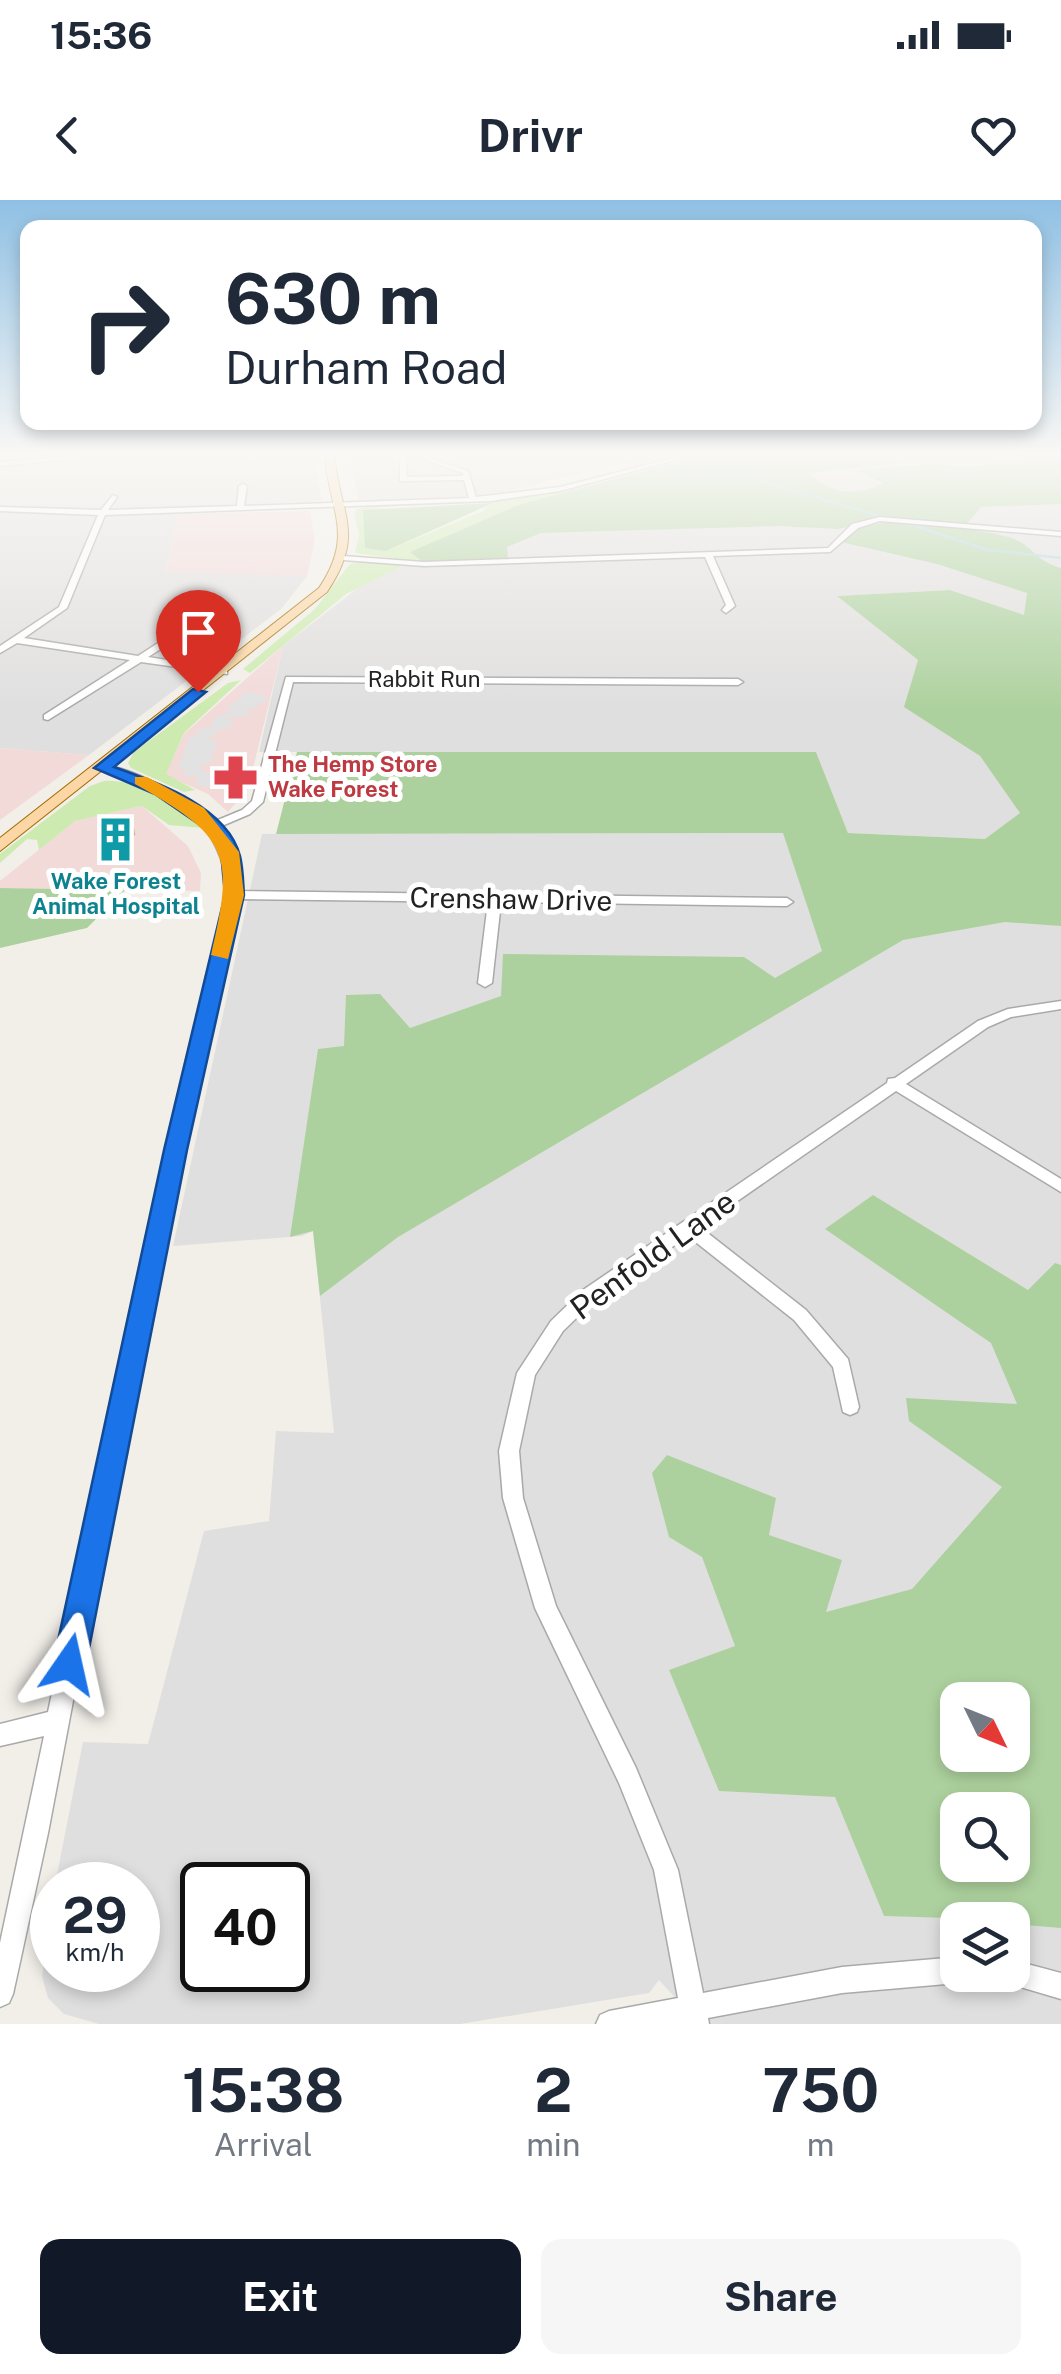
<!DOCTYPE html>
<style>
:root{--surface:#fff;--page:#f6f6f7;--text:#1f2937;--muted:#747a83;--accent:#111827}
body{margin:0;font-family:"Public Sans",sans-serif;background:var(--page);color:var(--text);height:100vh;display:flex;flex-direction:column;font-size:38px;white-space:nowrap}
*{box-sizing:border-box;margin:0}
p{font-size:32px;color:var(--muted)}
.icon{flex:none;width:55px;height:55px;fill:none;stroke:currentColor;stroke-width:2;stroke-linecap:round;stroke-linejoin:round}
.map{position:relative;height:1824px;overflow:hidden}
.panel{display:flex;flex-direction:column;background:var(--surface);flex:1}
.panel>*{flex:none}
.hud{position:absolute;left:20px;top:20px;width:1022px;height:210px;border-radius:20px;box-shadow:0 5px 15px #0003;background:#fff;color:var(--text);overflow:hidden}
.needle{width:65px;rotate:133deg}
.controls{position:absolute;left:940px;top:1482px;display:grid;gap:20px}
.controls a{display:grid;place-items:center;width:90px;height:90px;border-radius:20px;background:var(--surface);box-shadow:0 5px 15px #0003;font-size:50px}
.speed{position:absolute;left:30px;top:1662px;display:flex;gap:20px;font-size:50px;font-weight:700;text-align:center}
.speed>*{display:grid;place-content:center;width:130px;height:130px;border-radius:50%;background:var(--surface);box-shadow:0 5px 15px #0003;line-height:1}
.speed small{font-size:25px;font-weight:400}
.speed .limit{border:5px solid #111;border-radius:15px;background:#fff;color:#111}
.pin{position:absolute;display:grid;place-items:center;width:85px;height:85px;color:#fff;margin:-102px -42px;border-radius:50% 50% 50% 0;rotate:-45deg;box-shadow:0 0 10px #0007}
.pin .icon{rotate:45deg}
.me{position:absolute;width:110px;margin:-55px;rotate:11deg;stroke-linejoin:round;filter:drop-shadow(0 0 8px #0008)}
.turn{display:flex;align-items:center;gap:35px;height:210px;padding:0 40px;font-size:45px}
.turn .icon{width:130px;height:130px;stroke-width:2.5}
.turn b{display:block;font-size:70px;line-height:85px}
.eta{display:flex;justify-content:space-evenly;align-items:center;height:170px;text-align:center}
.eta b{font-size:60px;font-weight:700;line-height:70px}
.button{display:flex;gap:20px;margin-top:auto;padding:20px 40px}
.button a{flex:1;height:115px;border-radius:20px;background:var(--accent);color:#fff;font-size:40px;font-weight:700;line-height:115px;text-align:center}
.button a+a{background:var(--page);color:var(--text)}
.status{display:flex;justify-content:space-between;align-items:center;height:70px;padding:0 50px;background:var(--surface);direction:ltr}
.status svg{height:28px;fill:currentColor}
header{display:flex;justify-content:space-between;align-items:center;height:130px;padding:0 40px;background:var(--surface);font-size:45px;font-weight:700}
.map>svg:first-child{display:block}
.residential{fill:#e0dfdf;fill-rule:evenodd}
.commercial{fill:#f2dad9}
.grass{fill:#cdebb0;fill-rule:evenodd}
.forest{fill:#add19e;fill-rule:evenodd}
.parking{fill:#e2e2e2}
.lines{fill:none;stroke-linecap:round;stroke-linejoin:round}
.stream{stroke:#aad3df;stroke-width:2.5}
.building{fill:#c7bfb8;stroke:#c4b6ab;stroke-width:2.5}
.minor-casing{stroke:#a9a9a9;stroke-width:3}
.major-casing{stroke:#a06b00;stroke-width:2}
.minor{fill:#fff;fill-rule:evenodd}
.major{fill:#fcd6a4;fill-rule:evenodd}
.route{fill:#1a73e8;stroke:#114b97;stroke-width:2.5}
.slow{fill:#f59e0b}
.labels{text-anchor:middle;stroke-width:10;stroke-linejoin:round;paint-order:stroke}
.far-street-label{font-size:22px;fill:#222;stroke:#fff}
.far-health-label{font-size:22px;font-weight:bold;fill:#be3a42;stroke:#fff;text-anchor:start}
.far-culture-label{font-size:22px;font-weight:bold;fill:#0d838f;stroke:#fff}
.street-label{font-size:28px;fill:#222;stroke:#fff}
.near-street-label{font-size:32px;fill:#222;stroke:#fff}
</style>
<div class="status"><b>15:36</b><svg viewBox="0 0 49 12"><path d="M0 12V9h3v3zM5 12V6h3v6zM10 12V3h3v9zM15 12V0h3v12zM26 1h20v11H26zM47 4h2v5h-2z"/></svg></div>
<header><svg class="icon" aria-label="back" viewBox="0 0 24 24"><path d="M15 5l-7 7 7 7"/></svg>Drivr<svg class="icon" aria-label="heart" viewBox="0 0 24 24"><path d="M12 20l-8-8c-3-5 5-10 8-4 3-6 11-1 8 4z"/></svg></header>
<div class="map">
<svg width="1061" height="1824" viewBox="0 0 1061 1824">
<rect width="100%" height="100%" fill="#f2efe9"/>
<g class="residential">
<polygon points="0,254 313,254 322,301 179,309 166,371 307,376 281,409 89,555 0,548"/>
<polygon points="350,254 653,254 494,295 371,301 358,299"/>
<polygon points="737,254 1061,254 1061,370 1027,392 1025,416 950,390 838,396 918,460 905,507 980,556 1021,614 985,639 848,633 816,552 259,552 283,446 367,381 513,322"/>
<path d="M1061,627V1824H699L659,1780L649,1793L460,1824H99L64,1814L48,1798L42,1776L52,1700V1770H138V1685H55L83,1542L148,1544L204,1331L269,1321L276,1231L334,1233L313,1031L302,1036L173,1046L262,634L784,633L810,715ZM958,1500H1012V1555H958ZM958,1610H1012V1665H958ZM202,1685H288V1770H202ZM958,1720H1012V1775H958Z"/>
</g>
<g class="commercial">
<polygon points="310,311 315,341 307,376 166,372 178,314"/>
<polygon points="283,446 248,589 228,612 208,594 165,575 184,534"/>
<polygon points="0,548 89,555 0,620"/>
<polygon points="142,606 188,646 201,673 200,691 0,688 0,681 75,621"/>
</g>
<g class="grass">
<path d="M587,286L521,304L411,352L424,363L355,353L359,335L354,313L358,308L514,298ZM492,302L483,311L386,351L381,307Z"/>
<polygon points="367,361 403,366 346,394 250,473 243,469 315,409 350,364"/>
<polygon points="241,480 184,533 166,574 195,590 184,592 131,568 128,563 134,552 228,483"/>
<path d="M104,581C134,579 189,600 203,628L169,625L142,606L75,621L39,650L37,640L27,639L0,663V654L90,586Z"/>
</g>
<g class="forest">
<path d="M708,254H985L809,273C830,294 857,297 883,283L856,270L933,264L969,267L1061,254V304L981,307L965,326L888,318L838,329L778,326L541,333L507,347L508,359L424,363L410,352L521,304Z"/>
<polygon points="493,303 386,351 365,348 363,310"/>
<path d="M891,321C929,326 972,327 1009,337C1034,345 1033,360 1061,368V726L1005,722L903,740L398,1037L320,1096L313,1031L290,1037L318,849L344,846L346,795L380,794L410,828L501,796L503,754L744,757L775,778L822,751L783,633L276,634L297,552H816L848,633L985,639L1020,613L980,556L904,507L918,460L837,396L950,390L1024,415L1027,393L937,364L841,342L859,328Z"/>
<polygon points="0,688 125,690 87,728 0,748"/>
<path d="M873,995L1028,1090L1055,1063L1061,1065V1728L1013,1724L1012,1720L884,1716L835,1597L719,1591L669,1470L735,1446L702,1357L669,1337L652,1273L667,1255L776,1298L769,1335L842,1360L826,1412L912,1389L1002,1287L909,1221L906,1198L1017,1204L991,1143L825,1029ZM958,1500H1012V1555H958ZM958,1610H1012V1665H958Z"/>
</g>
<polygon class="parking" points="247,492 269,497 255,508 247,508 251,514 223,520 233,521 230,528 221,529 207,540 217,541 210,563 198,566 210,576 221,576 217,586 196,586 198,575 188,577 181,573 188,569 178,569 189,537 198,536 194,534 202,528 211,528 214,518 233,510 227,508"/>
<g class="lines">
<g class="stream">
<polyline points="555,254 623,260 648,269 743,276 887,318"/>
<polyline points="903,322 988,350 1061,358"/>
</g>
</g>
<polygon class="building" points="131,621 134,634 126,642 129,653 112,656 102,647 102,626"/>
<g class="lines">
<defs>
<g id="minor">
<polygon points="98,254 120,254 0,266 0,262"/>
<polygon points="400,254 406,254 407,277 463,276 463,273 409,254 417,254 468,271 476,297 560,287 689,254 698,254 560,291 491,301 105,315 67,408 24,438 138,456 172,434 206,397 210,400 178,438 148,457 224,469 227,470 227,474 141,462 48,520 44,519 44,515 130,460 17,443 0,453 0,446 59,407 98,315 0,311 0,307 101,310 113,295 117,297 108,310 237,306 239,286 243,284 247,286 244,306 469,298 464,280 400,281"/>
<polygon points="880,317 1061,332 1061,336 880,321 858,328 830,352 713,356 735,406 726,413 722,410 726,405 705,357 424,366 343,360 339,358 343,356 424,362 828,348 852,324"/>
<path d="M286,477L738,479L743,482L738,485L293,482L263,602L250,614L217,628C231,648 237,667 241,691L787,698L793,702L787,706L501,702L492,783L485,787L478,783L488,702L240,699L115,1279L48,1633L13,1794L9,1803L0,1807V1743L44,1536L0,1546V1524L48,1512L114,1196L229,695C222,636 196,607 141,585C126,580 109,576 97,568C122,558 193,603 213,622L242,610L252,601Z"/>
<polygon points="1061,801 1061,809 1011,817 988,827 906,884 1061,979 1061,992 896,891 700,1027 806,1110 848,1159 859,1207 857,1212 850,1215 843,1212 833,1167 794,1120 688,1036 595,1100 563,1131 535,1175 519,1251 523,1298 556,1406 636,1568 678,1670 703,1793 842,1767 958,1757 958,1775 969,1775 967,1779 958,1783 842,1793 708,1818 709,1824 596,1824 600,1815 609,1811 678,1798 654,1670 619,1583 535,1408 503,1298 499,1251 517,1173 551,1121 583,1090 887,883 888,879 895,878 978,821 1008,809"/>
<polygon points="1012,1760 1061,1773 1061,1799 1003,1782 1000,1775 1012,1775"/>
</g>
<path id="major" d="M325,254H334C340,315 366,334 327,392L0,651V638L319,388C356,333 328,311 325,254Z"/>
</defs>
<use href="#minor" class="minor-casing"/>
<use href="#major" class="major-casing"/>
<use href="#minor" class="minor"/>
<use href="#major" class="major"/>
</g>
<linearGradient id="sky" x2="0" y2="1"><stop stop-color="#8fc0e4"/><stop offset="0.5" stop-color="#f9f8f5"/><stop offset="1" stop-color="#f9f8f5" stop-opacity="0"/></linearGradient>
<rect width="1061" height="509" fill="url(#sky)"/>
<path class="route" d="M193,489L206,492L114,567C156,582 227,606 240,656C243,668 243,682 244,695L187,950L86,1464L81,1476L69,1480L58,1476L53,1464L164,950L225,695L221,652L206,629L155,594L94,568Z"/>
<path class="slow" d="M135,577H147L204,608L239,652L244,695L228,759L211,755C236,652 227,636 135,584Z"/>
<defs>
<symbol id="pharmacy-bare" viewBox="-9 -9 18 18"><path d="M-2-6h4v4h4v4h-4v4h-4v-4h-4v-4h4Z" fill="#e0444e" stroke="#fff" stroke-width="2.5" paint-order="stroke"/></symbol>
<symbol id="building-bare" viewBox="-9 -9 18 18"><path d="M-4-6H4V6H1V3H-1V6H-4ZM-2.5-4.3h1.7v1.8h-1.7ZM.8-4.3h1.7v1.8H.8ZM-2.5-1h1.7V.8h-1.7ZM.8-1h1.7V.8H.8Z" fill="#0f9aa8" stroke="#fff" stroke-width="2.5" paint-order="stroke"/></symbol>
</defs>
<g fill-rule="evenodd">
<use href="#pharmacy-bare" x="204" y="546" width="63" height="63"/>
<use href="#building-bare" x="84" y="608" width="63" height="63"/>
</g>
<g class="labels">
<g class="far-street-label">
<text x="424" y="487">Rabbit Run</text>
</g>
<g class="far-health-label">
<text x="268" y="572">The Hemp Store<tspan x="268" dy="25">Wake Forest</tspan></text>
</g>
<g class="far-culture-label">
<text x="116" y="689">Wake Forest<tspan x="116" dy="25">Animal Hospital</tspan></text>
</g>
<g class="street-label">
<text transform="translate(511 699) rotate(1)" y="10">Crenshaw Drive</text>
</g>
<g class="near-street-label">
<text transform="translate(653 1055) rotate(-36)" y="11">Penfold Lane</text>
</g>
</g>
</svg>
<div class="controls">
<a><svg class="needle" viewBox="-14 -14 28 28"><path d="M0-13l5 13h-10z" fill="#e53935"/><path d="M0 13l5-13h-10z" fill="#747a83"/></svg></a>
<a><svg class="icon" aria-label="search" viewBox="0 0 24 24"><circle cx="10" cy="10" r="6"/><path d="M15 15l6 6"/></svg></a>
<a><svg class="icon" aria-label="layers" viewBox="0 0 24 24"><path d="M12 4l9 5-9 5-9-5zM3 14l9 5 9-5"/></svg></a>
</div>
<div class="speed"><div>29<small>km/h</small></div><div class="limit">40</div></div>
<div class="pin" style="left:198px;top:492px;background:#d93025"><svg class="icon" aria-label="arrive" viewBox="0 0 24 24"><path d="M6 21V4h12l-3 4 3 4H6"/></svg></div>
<svg class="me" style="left:69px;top:1464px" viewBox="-20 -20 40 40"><path d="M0-17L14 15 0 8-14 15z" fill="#1a73e8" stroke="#fff" stroke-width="4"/></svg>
<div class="hud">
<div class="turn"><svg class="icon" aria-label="right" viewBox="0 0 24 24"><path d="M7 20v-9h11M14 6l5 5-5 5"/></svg><div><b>630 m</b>Durham Road</div></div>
</div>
</div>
<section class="panel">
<div class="eta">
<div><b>15:38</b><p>Arrival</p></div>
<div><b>2</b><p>min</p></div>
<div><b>750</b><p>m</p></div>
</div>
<div class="button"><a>Exit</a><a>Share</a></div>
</section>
